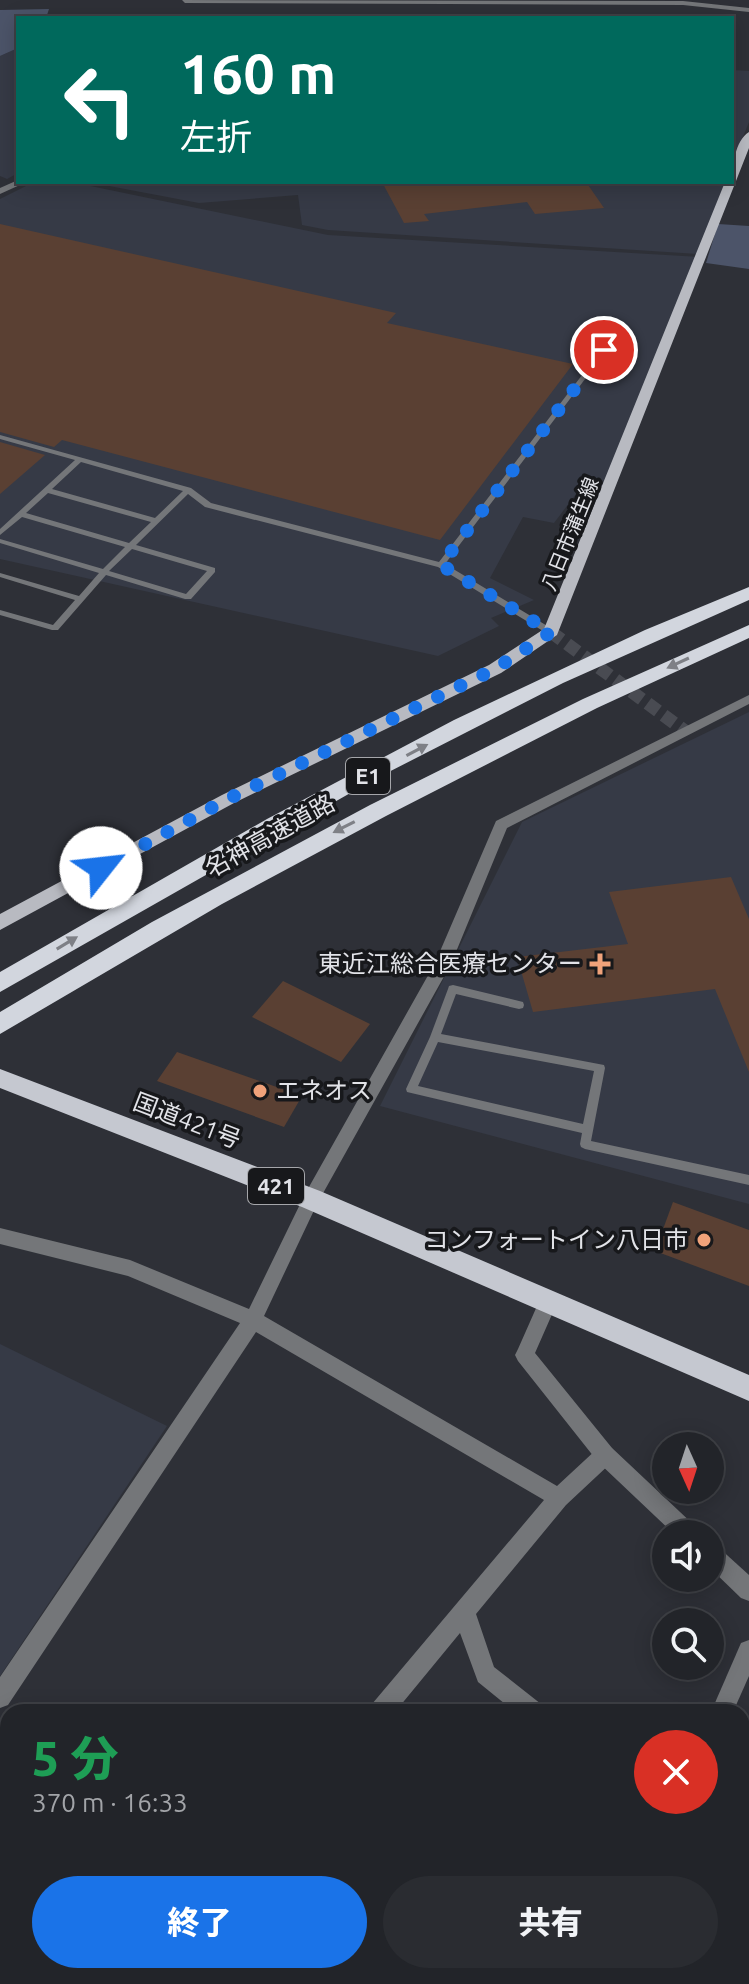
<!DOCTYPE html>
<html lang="ja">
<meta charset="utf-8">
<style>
:root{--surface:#222429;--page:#2a2c31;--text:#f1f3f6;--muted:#a2a4a8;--line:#3f4146;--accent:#1a73e8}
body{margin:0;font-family:Ubuntu,"Noto Sans JP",sans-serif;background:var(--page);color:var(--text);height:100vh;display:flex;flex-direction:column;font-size:30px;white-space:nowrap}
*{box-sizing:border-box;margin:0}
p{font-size:26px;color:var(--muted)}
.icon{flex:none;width:44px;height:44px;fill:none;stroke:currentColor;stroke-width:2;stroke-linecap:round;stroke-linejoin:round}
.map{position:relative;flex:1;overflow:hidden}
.panel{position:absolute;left:0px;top:1704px;width:750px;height:280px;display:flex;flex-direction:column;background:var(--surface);border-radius:24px 24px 0 0;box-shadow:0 4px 20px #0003,0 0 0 2px var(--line)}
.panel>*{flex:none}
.banner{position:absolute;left:16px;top:16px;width:718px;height:168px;border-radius:0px;box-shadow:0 4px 20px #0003,0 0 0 2px var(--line);background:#00695c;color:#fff;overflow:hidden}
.needle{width:52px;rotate:177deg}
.controls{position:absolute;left:652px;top:1432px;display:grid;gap:16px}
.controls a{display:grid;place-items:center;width:72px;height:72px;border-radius:50%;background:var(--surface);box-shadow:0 4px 20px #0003,0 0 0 2px var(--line);font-size:40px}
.pin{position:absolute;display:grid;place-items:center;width:68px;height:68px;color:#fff;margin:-34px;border:4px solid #fff;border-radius:50%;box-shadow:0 2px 8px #0007}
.me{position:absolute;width:88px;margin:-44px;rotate:61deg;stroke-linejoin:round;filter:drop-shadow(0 0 6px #0008)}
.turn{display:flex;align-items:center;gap:28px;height:168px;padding:0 32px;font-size:36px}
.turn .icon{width:104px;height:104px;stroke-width:2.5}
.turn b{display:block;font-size:56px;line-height:68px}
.round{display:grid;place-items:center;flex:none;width:84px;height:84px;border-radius:42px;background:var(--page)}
.headline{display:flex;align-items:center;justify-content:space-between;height:136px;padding:0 32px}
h1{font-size:48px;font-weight:800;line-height:60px;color:#1e9e55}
.cta{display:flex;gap:16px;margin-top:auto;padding:16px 32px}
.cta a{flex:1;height:92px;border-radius:48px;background:var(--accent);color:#fff;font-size:32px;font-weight:800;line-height:92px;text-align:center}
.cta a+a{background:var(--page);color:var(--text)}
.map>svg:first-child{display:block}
.built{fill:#363a46}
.green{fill:#4c5469}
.building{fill:#5a4033}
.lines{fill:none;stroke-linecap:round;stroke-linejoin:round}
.minor-tunnel{stroke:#494b52;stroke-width:13;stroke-dasharray:13 7;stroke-linecap:butt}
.service{fill:#747679;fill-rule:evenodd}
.minor{fill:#747679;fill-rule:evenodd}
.tertiary{fill:#747679;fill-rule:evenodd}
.primary{fill:#b8bac1;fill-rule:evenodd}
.trunk{fill:#c5c8d0;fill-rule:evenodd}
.motorway{fill:#d2d6de;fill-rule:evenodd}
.oneway{fill:#7e8086}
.route{stroke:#1a73e8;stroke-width:14;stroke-dasharray:0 25.2}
.poi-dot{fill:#f0a27a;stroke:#17181b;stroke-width:3}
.labels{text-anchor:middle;stroke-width:7;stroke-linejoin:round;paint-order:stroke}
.far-street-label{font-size:20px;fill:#e2e3e8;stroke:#17181b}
.shield{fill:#17181b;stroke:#a5a6aa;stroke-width:2}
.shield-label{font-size:22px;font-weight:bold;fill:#e2e3e8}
.street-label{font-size:24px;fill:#e2e3e8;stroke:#17181b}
.poi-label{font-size:24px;fill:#e2e3e8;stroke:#17181b;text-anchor:end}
</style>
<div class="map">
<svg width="749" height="1984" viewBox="0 0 749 1984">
<rect width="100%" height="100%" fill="#2e3037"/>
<g class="built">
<polygon points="18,48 18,173 7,179 0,176 0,56"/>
<polygon points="732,70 749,71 749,122 732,164"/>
<polygon points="34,182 71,182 328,235 700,257 610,498 576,494 554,523 523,517 490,578 534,600 491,618 499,626 438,656 0,559 0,199"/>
<polygon points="88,182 725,182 698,254 328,230 302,225 298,195 199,203"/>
<polygon points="749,712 749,1204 380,1106 522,822"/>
<polygon points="0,1344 167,1426 0,1676"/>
<polygon points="749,1895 749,1984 651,1984 656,1976 742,1976 742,1904"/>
</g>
<g class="green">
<polygon points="49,9 46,18 18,18 18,48 0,56 0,10"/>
<polygon points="718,224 749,226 749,269 706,263"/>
</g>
<g class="building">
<polygon points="382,182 586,182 604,208 535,214 527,202 424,214 429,221 404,223"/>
<polygon points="0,224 396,313 387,323 573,364 440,540 62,440 54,447 0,432"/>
<polygon points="0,442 45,455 0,494"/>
<polygon points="731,877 749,919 749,1072 715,989 533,1012 517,957 628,944 609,892"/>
<polygon points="283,981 370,1024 341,1062 252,1017"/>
<polygon points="177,1052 302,1096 284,1127 157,1081"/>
<polygon points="673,1202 749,1230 749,1286 655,1251"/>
</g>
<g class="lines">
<polyline class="minor-tunnel" points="551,632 685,731"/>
<g class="service">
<path d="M602,349L607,350L445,564L554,630V634H548L438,567L205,507L188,494L136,545L215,568V572L191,599H185L106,575L58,630H52L0,615V610L53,625L75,600L0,577V573L79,596L99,573L0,543V539L103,569L125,547L22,517L0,535V529L75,460L0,439V435L191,488L211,503L439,562ZM81,462L183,491L155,518L52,489ZM48,493L151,522L129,543L26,513ZM132,549L207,571L186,594L109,571Z"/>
<path d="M453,985L519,1001L523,1002L524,1005L523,1008L519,1009L456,994L441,1034L604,1065L605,1068L591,1141L749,1175V1185L585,1149L581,1147L580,1144L582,1133L407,1092L406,1089L430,1037L448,989L449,986ZM438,1042L594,1071L583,1124L418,1086Z"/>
<polygon points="0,1957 8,1961 8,1976 26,1976 32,1984 12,1984 7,1978 0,1975"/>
</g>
<g class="minor">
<polygon points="182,0 683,1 749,8 749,12 683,5 185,3"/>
<polygon points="749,695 749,704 507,828 451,964 317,1204 264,1316 557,1486 598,1448 605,1445 612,1448 615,1455 612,1462 566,1505 476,1614 494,1667 541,1704 544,1712 515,1712 478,1682 460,1633 395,1712 369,1712 372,1704 544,1500 256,1332 8,1705 0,1708 0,1677 240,1323 128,1276 0,1244 0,1228 130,1260 249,1309 305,1194 435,963 496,821"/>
<polygon points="749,1640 749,1676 733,1712 711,1712 741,1643"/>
<polygon points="211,1976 237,1976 234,1984 208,1984"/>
</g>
<g class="tertiary">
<polygon points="18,180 18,182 23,182 22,184 0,194 0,188"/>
<polygon points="548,1294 555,1297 557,1303 535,1353 612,1448 696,1527 699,1534 674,1534 598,1462 518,1361 515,1355 518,1349 541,1297"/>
<polygon points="710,1542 717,1546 749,1575 749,1601 741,1598 710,1568"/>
</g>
<path class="primary" d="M749,132V148L557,635L501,673L234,803L0,930V914L222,795L489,665L544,629L725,182H732C732,166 735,141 749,132Z"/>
<polygon class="trunk" points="0,1069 320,1191 749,1375 749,1401 302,1207 0,1088"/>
<g class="motorway">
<polygon points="749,587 749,600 563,683 375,779 0,992 0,972 267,819 454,720 645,630"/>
<polygon points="749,625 749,638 597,708 386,816 222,904 0,1034 0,1012 152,922 370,805 583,699"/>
</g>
</g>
<defs><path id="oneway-solid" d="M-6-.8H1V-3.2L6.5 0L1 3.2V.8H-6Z" transform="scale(2)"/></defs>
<g class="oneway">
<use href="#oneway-solid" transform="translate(678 663) rotate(155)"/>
<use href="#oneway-solid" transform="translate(417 750) rotate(-28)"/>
<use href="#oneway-solid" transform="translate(344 827) rotate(153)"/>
<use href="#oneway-solid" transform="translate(67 943) rotate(-31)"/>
</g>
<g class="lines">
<polyline class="route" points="101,868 228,799 495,669 551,632 441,565 604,350"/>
</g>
<g class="poi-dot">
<path d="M596 952h8v8h8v8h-8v8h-8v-8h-8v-8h8z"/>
<circle cx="260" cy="1091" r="8"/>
<circle cx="704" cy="1240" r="8"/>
</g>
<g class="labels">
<g class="far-street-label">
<text transform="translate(570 534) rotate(-68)" y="7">八日市蒲生線</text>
</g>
<g class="shield">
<rect x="346" y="758" width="44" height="36" rx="6"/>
<rect x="248" y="1168" width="56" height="36" rx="6"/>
</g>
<g class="shield-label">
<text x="368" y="784">E1</text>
<text x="276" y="1194">421</text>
</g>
<g class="street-label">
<text transform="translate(270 836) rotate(-29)" y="8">名神高速道路</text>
<text transform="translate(187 1121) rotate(21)" y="8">国道421号</text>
</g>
<g class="poi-label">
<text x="582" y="972">東近江総合医療センター</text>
<text x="276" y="1099" text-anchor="start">エネオス</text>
<text x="688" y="1248">コンフォートイン八日市</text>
</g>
</g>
</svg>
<div class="controls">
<a><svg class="needle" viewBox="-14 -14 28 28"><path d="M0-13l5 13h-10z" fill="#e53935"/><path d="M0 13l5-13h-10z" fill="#a2a4a8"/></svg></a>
<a><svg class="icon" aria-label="sound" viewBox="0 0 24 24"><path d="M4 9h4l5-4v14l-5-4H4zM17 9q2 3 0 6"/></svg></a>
<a><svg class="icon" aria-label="search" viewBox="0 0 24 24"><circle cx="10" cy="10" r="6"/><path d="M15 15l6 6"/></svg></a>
</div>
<div class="pin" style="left:604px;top:350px;background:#d93025"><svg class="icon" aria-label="arrive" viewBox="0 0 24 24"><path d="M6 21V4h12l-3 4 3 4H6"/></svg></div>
<svg class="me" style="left:101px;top:868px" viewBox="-20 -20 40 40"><circle r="19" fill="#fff"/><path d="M0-13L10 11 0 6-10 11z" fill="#1a73e8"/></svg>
<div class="banner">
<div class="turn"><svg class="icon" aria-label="left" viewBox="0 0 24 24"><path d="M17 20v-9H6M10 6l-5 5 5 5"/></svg><div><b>160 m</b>左折</div></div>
</div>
<section class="panel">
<div class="headline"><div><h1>5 分</h1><p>370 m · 16:33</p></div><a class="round" style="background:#d93025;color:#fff"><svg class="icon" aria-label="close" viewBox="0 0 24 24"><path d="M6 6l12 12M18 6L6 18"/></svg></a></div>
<div class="cta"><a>終了</a><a>共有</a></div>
</section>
</div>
